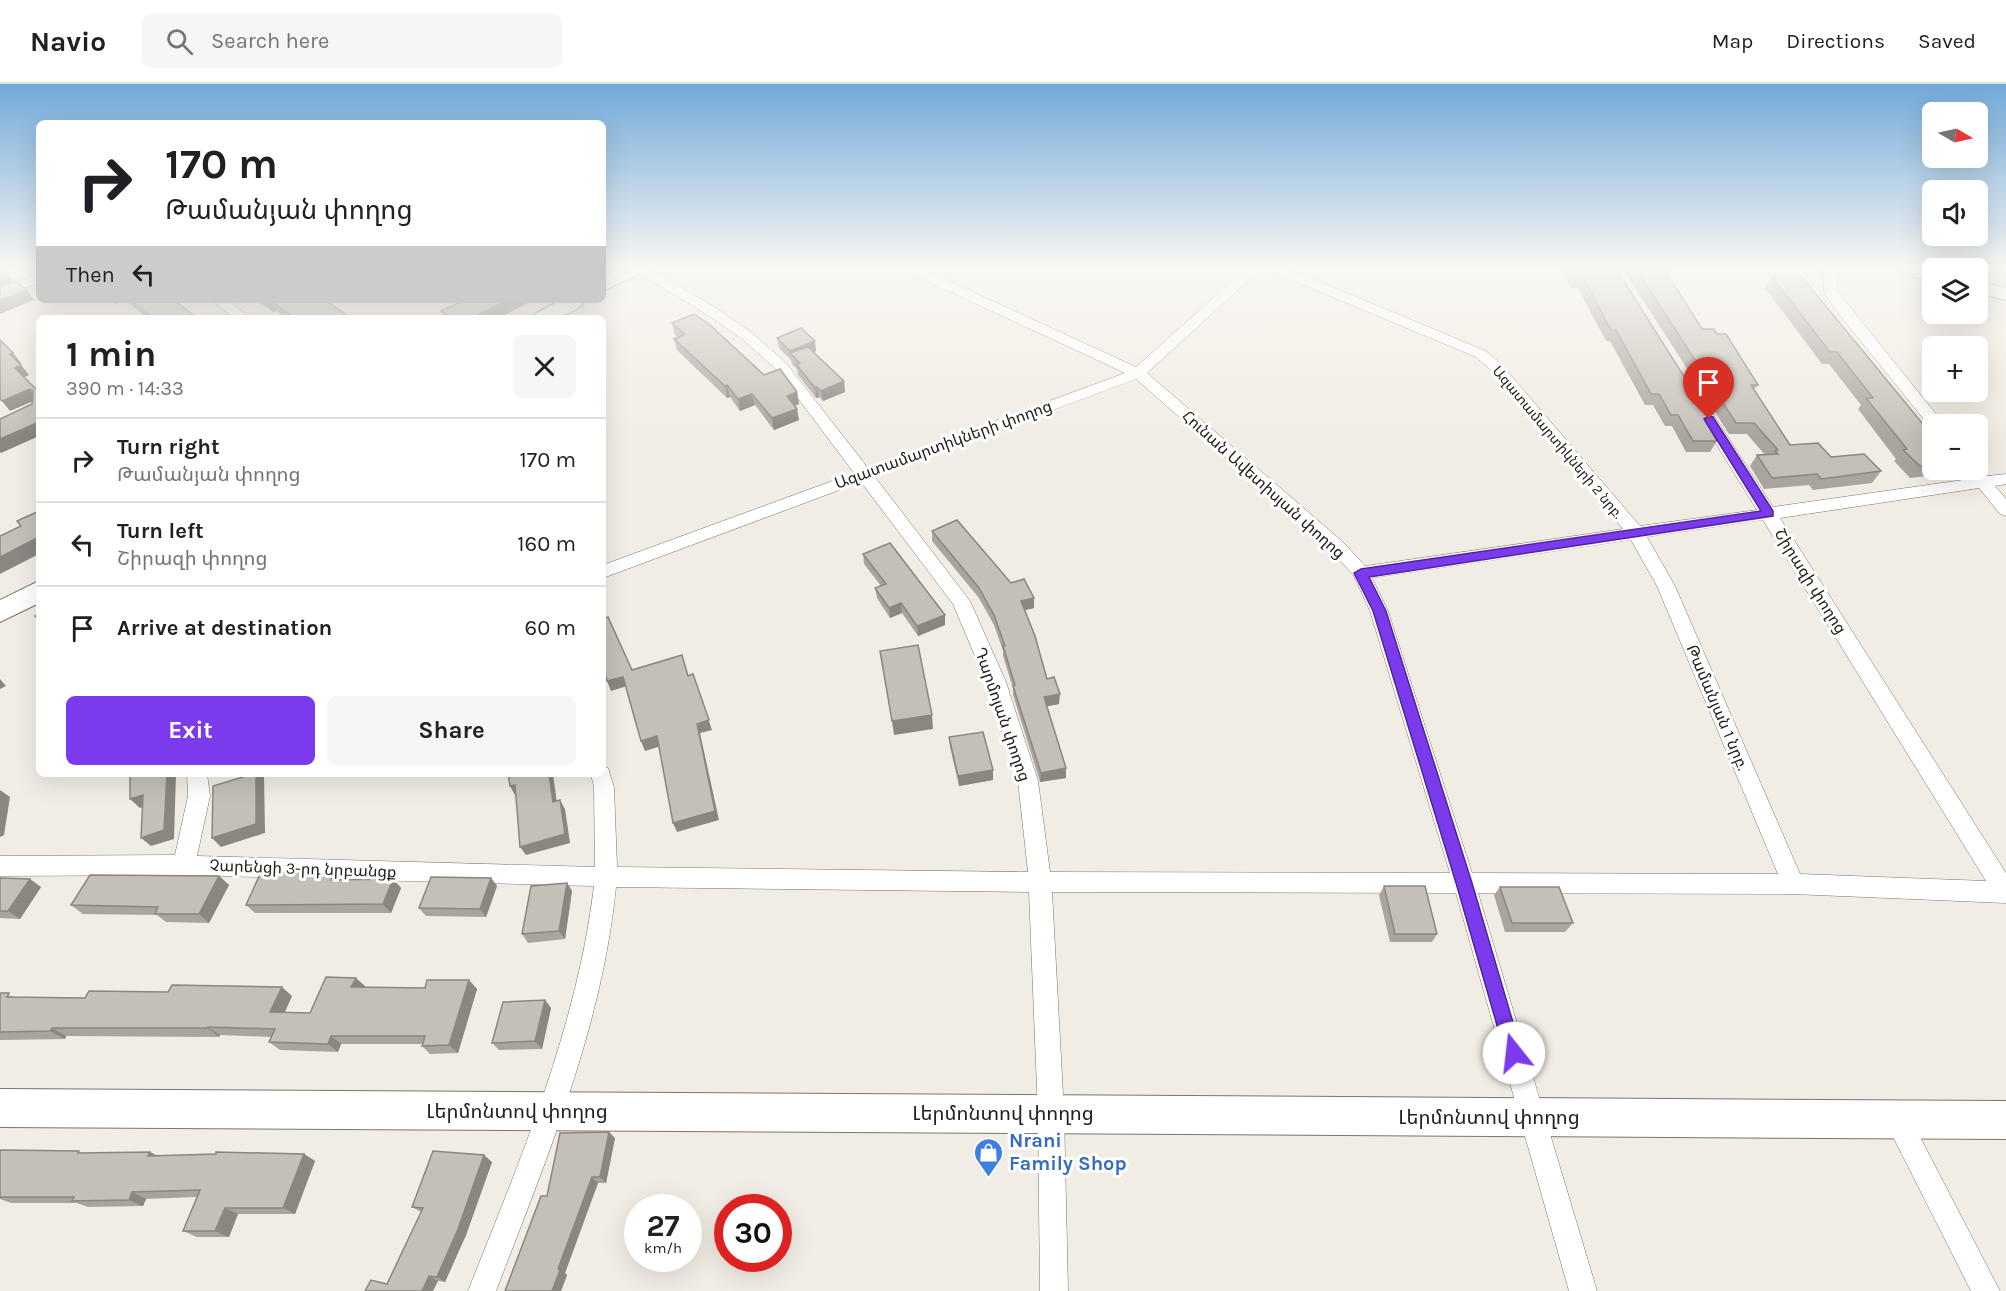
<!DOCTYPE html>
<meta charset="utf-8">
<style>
:root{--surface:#fff;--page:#f6f6f6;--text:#202124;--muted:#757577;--line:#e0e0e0;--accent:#7c3aed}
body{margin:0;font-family:Karla,"Noto Sans Armenian",sans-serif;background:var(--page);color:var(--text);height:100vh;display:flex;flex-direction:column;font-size:22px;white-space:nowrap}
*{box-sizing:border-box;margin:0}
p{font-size:20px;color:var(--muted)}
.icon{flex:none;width:33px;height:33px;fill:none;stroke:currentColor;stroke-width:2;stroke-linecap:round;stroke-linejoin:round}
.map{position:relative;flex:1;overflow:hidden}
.panel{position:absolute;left:36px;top:231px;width:570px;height:462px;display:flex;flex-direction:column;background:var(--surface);border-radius:9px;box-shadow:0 6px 24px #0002}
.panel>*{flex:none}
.guide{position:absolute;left:36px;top:36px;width:570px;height:183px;border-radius:9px;box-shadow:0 6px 24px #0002;background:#fff;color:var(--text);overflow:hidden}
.needle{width:39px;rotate:99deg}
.controls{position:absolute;left:1922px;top:18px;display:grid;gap:12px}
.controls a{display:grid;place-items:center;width:66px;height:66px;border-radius:9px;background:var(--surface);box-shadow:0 6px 24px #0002;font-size:30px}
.speed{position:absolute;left:624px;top:1110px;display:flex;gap:12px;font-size:30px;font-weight:700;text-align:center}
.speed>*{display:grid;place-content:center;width:78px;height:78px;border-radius:50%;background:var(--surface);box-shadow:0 6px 24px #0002;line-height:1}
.speed small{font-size:15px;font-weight:400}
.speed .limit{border:9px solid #d22;background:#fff;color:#111}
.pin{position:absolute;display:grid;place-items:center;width:51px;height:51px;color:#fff;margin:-62px -26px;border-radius:50% 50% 50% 0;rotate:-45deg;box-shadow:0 0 6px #0007}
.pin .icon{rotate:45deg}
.me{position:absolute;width:66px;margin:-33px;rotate:344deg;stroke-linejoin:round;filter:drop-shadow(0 0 4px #0008)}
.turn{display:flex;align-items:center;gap:21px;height:126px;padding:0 30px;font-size:27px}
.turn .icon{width:78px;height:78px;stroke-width:2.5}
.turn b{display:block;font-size:42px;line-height:51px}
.then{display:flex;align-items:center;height:57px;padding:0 30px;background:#0003;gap:12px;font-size:22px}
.round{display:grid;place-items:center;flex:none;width:63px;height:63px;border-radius:9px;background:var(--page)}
.head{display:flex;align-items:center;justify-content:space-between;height:102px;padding:0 30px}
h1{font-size:36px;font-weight:700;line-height:45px}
.primary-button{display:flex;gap:12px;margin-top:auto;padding:12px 30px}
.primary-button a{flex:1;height:69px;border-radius:9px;background:var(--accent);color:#fff;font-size:24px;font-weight:700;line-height:69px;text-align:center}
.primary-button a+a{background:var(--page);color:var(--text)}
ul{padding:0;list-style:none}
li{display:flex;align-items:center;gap:18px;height:84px;padding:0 30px;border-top:2px solid var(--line)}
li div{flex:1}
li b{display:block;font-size:22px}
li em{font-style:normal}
header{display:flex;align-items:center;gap:36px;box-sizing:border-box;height:84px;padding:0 30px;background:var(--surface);border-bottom:2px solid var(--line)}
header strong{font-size:28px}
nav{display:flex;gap:33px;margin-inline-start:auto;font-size:21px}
.search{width:420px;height:54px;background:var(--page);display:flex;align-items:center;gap:15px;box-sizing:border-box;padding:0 21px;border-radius:9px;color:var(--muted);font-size:22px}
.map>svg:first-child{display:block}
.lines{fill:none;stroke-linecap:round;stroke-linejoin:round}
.street-casing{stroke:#7a756d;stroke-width:1}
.secondary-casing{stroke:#7a756d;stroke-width:2}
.street{fill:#fff;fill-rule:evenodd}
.secondary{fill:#fff;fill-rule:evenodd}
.wall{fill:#a9a59d}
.shaded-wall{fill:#8a8680}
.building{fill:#c5c0b7;stroke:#8a8680;stroke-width:1.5}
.route{fill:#7c3aed;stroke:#51269a;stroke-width:1.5}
.labels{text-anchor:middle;stroke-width:6;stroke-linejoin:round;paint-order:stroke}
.far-street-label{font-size:14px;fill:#23211d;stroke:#fff}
.street-label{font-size:16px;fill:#23211d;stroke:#fff}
.near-street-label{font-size:20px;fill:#23211d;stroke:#fff}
.near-shop-label{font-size:20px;font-weight:bold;fill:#366cbe;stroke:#fff;text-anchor:start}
</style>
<header>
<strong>Navio</strong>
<div class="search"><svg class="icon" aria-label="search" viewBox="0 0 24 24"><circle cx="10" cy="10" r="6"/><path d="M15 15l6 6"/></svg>Search here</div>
<nav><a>Map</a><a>Directions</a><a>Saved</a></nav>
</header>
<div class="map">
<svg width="2006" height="1207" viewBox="0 0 2006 1207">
<rect width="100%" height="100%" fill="#f2ede4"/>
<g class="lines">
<defs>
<g id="street">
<path d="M632,185H648L718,225L752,249L786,279L868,384L1125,289L908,188L906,185H923L1136,283L1246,185H1261L1147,289L1343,458L1365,482L1623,445L1492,287L1476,273L1273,188L1271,185H1289L1486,267L1502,281L1640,442L1757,426L1689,316L1697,311L1702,313L1773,423L1970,395L1964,386H1977V382L1987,392L2006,390V400L1995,402L2006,415V432L2000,430L1979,404L1780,434L2006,789V819L1793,810L1478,809L1597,1207H1569L1456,809L1052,808L1064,1029L1068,1207H1040L1038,1029L1029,808L616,803C602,944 546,1076 496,1207H468C520,1076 577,944 594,802L184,791L0,792V772L175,771L188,712L187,690H207L210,712L197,772L595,783L594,703L591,690H603V682L608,684L614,703L617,783L1028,788L1018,697L986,598L953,520L861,398L603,494V481L854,389L776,285L742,255L708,231ZM1136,295L1331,466L1354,492L1370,527L1450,789L1050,788L1038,697L1006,598L970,517L875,393ZM1763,436L1986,797L1800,790L1675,502L1647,453ZM1631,456L1657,502L1778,790L1472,789L1388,527L1372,494Z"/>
<polygon points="1823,185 1837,185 1838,208 1944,340 1932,340 1930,343 1839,230 1824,208"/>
<polygon points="39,190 39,199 0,213 0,204"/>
<polygon points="211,216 227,216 251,234 235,234"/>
<polygon points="1897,1022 1906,1026 2000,1207 1971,1207 1884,1035 1888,1026"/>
</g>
<g id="secondary">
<polygon points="619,185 644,185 641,189 603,207 603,193"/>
<polygon points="1897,185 1932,185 1932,197 1900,189"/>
<polygon points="1977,197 2006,204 2006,216 1977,209"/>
<path d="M561,216H586C574,233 550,234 532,234L535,230Z"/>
<polygon points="39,497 39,519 0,538 0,516"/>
<polygon points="0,1005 2006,1017 2006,1055 0,1043"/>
</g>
</defs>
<use href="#street" class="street-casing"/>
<use href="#secondary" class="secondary-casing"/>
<use href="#street" class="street"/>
<use href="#secondary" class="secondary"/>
</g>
<g class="wall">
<polygon points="1560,185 1616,185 1713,338 1709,343 1717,357 1710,368 1686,368 1672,342 1665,342 1653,321 1645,321 1610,257 1606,257 1578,204 1571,204"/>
<polygon points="1623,185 1664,185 1702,245 1717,250 1758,301 1754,306 1790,361 1881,387 1872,399 1813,406 1809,401 1764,405 1750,382 1757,371 1765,371 1747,350 1729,350"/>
<polygon points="1772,193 1932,351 1932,386 1948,386 1945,390 1910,394 1894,377 1896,375 1858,325 1861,321 1829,280 1822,280 1765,204"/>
<polygon points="125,216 174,216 197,234 147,234"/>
<polygon points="255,216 325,216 351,234 286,234 276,227 273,228"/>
<polygon points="441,227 499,234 444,234"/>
<polygon points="672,239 797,308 799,320 795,322 799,336 774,346 755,321 740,327 730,313 727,314 677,266 674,255 678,253 675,251"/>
<polygon points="777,254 816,267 813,268 844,297 845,308 823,317 819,313 816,314 798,291 797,285 792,280 791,276 779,264"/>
<polygon points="932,447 1011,499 1034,524 1025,526 1047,595 1059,620 1047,622 1066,684 1066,694 1040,698 1013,611 1013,604 1003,572 1003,567 994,541 979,514 932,457"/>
<polygon points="863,470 945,531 945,541 918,552 902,529 890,534 877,514 875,504 881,502 864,480"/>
<polygon points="949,653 993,696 959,702 950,663"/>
<polygon points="334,789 340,796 393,795 401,804 391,829 255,829 246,821"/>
<polygon points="219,792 229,801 209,839 166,838 157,831 83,830 71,821"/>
<polygon points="0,794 41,803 20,835 0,834"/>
<polygon points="491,794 497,802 486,833 426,832 419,824"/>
<polygon points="567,799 572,807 565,855 528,859 522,850"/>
<polygon points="1384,802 1437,850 1432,858 1390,858 1379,811"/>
<polygon points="1500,803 1573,839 1565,848 1505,848 1494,811"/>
<polygon points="365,902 365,904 477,905 458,969 430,970 422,962 422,960 341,960 338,968 280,966 269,958 271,953 220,951 219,953 66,952 65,955 0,956 0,909 15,913 85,914 292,912 285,928 310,929"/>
<polygon points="545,916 551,924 542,965 499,966 492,959"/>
<polygon points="615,1054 606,1099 598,1099 565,1189 567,1191 561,1207 547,1112"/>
<polygon points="0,1066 158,1072 304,1070 315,1077 295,1130 238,1130 229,1153 197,1153 183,1147 197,1113 146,1115 143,1122 88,1123 77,1119 11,1119 0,1115"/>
<polygon points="492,1078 466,1151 445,1198 438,1197 387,1200 421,1128 412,1123"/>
</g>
<g class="shaded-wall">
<polygon points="5,187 13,197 0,202 0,189"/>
<polygon points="27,206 34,216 0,230 0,216"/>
<polygon points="113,216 125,216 116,220"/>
<polygon points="270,216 276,227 273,228 266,218"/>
<polygon points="508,216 534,216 499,234 472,234"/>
<polygon points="815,257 816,267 796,275 791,270 790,267"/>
<polygon points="13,269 21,279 19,281 10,270"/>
<polygon points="21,281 29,291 23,294 15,284"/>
<polygon points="844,297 845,308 823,317 821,307"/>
<polygon points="727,301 730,313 727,314 725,302"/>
<polygon points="817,303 819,313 816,314 815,304"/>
<polygon points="30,305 38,315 10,327 2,317"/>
<polygon points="797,308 799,320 789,324 787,312"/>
<polygon points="752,310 755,321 740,327 738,315"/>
<polygon points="797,325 799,336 774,346 772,334"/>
<polygon points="39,338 39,352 1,369 0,368 0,355"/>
<polygon points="39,453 39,470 0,490 0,473"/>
<polygon points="1034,514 1034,524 1021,527 1021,517"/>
<polygon points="901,519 902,529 890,534 889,524"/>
<polygon points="945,531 945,541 918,552 917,542"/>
<polygon points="693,590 712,646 700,649 719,736 677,748 673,739 697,640"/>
<polygon points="623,593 627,602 611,607 607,597"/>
<polygon points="0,595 6,602 0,605"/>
<polygon points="1060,610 1059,620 1044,623 1044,613"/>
<polygon points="932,631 933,645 894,651 892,637"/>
<polygon points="657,652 661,662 645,667 641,657"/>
<polygon points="1066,684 1066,694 1040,698 1041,689"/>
<polygon points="993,686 993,696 959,702 958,692"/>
<polygon points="167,690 176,690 174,755 151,762 141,754"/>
<polygon points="256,690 264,690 265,749 221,763 212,754"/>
<polygon points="549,690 553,690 558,727 553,718"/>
<polygon points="515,701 515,711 510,702"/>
<polygon points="0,706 10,713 4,751 0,753"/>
<polygon points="143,711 152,720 140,724 130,715"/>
<polygon points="560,716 565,725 570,759 526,771 520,763"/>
<polygon points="334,789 342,797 331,796"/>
<polygon points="219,792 229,801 209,839 199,830"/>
<polygon points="491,794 497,802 486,833 480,825"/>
<polygon points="30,795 41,803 20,835 8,827"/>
<polygon points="393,795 401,804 391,829 383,820"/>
<polygon points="567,799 572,807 565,855 559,847"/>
<polygon points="356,894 365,902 361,912 351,903"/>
<polygon points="469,896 477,905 458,969 449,961"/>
<polygon points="282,903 292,912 281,936 270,928"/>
<polygon points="545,916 551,924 542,965 535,957"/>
<polygon points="208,943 220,951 219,953 208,944"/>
<polygon points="52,944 66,952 65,955 50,947"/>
<polygon points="331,952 341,960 338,968 328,960"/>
<polygon points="609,1048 615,1054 606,1099 600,1093"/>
<polygon points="150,1068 164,1075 148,1072"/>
<polygon points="304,1070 315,1077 295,1130 283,1124"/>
<polygon points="484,1071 492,1078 466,1151 445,1198 437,1193"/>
<polygon points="592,1093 598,1099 565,1189 567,1191 561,1207 552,1207 558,1185"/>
<polygon points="132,1108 146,1115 143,1122 129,1116"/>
<polygon points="225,1124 238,1130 229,1153 215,1147"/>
<polygon points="429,1192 438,1197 433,1207 422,1207"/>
</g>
<g class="building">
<polygon points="0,185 3,185 5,187 0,189"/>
<polygon points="1571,185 1616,185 1713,338 1706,338 1717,357 1693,357 1678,331 1671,331 1659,310 1651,310 1616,246 1611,246 1583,194 1575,193"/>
<polygon points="1636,185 1664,185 1702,245 1714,245 1717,250 1726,250 1758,301 1751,301 1790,361 1818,359 1831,373 1864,370 1881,387 1821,395 1817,390 1772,394 1757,371 1778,370 1775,367 1778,366 1754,339 1736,339"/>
<polygon points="1772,193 1802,193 1932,351 1932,381 1920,382 1903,366 1907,365 1866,314 1873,314 1837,268 1830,268"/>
<polygon points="16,197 27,206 0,216 0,202"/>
<polygon points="131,216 174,216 197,234 153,234"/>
<polygon points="264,216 325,216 351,234 295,234 270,216 266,218"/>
<polygon points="465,216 508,216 472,234 452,234 441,227"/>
<polygon points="694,230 709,240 764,291 780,285 797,308 787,312 797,325 772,334 752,310 738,315 727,301 725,302 674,255 685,250 672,239"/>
<polygon points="801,244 815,257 790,267 777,254"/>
<polygon points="0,256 13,269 10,270 21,281 15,284 39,308 39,338 0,355 0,335 32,320 33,307 30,305 2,317 0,315"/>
<polygon points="808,263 844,297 821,307 817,303 815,304 796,280 800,279 790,269"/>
<polygon points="39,427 39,453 0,473 0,452 21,442 17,437"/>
<polygon points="957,436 1011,499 1024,495 1034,514 1021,517 1035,552 1047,595 1054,593 1060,610 1044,613 1066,684 1041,689 1013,602 1015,601 1003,562 1005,562 994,531 979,504 932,447"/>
<polygon points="890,459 945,531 917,542 901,519 889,524 875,504 886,500 863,470"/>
<polygon points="39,530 39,536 35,532"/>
<polygon points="608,533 632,586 682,571 688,592 693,590 709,636 697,640 715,727 673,739 657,652 641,657 623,593 607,597 603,581 603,535"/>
<polygon points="918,561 932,631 892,637 880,567"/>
<polygon points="983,648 993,686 958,692 949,653"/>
<polygon points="130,690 167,690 164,746 141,754 143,711 130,715"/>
<polygon points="243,690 256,690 256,740 212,754 213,702 243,693"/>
<polygon points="508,690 549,690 553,718 560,716 565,750 520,763 515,701 510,702"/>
<polygon points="261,788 334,789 331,796 393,795 383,820 246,821"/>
<polygon points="90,791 219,792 199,830 155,830 158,823 71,821"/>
<polygon points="431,793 491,794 480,825 419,824"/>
<polygon points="0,794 30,795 8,827 0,827"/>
<polygon points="567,799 559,847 522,850 531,802"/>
<polygon points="1384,802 1425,802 1437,850 1395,850"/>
<polygon points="1500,803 1559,803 1573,839 1512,839"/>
<polygon points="326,893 356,894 351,903 425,904 427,896 469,896 449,961 422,962 425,952 331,952 328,960 269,958 275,945 208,943 208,944 52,944 50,947 0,948 0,909 9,909 7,913 85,914 89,907 168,908 172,901 282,903 270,928 310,929"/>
<polygon points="545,916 535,957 492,959 503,918"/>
<polygon points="609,1048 600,1093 592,1093 558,1185 560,1186 552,1207 505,1207 541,1112 547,1112 560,1049"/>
<polygon points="0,1066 79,1067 78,1069 150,1068 148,1072 216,1070 216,1068 304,1070 283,1124 225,1124 215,1147 183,1147 200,1106 132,1108 129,1116 72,1117 74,1113 0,1113"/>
<polygon points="433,1067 484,1071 458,1145 437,1193 429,1192 422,1207 365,1207 371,1196 387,1200 423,1124 412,1123"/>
</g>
<linearGradient id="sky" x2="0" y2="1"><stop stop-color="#72a9d9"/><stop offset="0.52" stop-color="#f9f7f3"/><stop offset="1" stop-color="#f9f7f3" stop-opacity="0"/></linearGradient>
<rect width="2006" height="354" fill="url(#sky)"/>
<polygon class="route" points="1709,332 1713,333 1773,427 1773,432 1369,493 1386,527 1472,799 1522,969 1520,975 1514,978 1507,975 1505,969 1456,799 1373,527 1354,489 1361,485 1761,427 1704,335"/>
<defs>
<symbol id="shop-pin" viewBox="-11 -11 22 30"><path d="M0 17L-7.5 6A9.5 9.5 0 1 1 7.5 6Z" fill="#3f7fe0" stroke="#fff"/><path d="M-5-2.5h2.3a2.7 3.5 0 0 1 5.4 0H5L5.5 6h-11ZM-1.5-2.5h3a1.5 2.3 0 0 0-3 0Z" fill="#fff"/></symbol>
</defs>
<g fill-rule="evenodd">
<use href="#shop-pin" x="972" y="1052" width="33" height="45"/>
</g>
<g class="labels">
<g class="far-street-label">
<text transform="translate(1558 358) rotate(50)" y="5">Ազատամարտիկների 2 նրբ.</text>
</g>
<g class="street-label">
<text transform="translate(943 360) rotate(-20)" y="6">Ազատամարտիկների փողոց</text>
<text transform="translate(1264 400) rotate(42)" y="6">Հունան Ավետիսյան փողոց</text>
<text transform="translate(1811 497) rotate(58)" y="6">Շիրազի փողոց</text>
<text transform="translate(1718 623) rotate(67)" y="6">Թամանյան 1 նրբ.</text>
<text transform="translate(1003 630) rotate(71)" y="6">Դարմոյան փողոց</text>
<text transform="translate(303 784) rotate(2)" y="6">Չարենցի 3-րդ նրբանցք</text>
</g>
<g class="near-street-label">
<text x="517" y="1034">Լերմոնտով փողոց</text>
<text x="1003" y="1036">Լերմոնտով փողոց</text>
<text x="1489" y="1040">Լերմոնտով փողոց</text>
</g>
<g class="near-shop-label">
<text x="1009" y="1063">Nrani<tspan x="1009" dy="23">Family Shop</tspan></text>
</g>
</g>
</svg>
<div class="controls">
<a><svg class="needle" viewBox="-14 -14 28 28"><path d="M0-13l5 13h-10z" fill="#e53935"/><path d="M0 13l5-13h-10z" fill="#757577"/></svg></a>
<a><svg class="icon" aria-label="sound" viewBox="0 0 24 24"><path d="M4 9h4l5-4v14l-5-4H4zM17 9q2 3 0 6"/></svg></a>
<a><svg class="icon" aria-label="layers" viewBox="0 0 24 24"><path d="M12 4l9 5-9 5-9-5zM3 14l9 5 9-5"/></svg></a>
<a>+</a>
<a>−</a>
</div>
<div class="speed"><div>27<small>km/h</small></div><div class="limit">30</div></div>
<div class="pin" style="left:1709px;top:335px;background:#d93025"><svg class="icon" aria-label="arrive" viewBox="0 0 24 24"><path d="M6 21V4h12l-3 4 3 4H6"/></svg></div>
<svg class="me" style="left:1514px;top:969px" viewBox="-20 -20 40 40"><circle r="19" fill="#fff"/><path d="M0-13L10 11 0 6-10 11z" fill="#7c3aed"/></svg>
<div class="guide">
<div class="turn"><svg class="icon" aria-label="right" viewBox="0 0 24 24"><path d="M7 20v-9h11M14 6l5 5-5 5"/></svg><div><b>170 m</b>Թամանյան փողոց</div></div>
<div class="then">Then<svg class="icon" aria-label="left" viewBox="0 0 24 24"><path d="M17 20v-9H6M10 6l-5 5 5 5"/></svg></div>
</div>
<section class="panel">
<div class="head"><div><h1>1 min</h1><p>390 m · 14:33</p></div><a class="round"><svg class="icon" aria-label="close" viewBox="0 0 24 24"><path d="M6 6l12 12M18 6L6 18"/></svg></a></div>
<ul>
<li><svg class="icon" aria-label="right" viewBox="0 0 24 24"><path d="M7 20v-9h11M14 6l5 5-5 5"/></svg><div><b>Turn right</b><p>Թամանյան փողոց</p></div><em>170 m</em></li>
<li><svg class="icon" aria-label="left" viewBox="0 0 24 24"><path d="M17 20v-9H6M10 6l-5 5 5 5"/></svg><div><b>Turn left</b><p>Շիրազի փողոց</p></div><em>160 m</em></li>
<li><svg class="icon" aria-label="arrive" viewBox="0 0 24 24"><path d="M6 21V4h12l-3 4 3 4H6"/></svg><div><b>Arrive at destination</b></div><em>60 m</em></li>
</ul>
<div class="primary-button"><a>Exit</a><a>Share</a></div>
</section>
</div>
